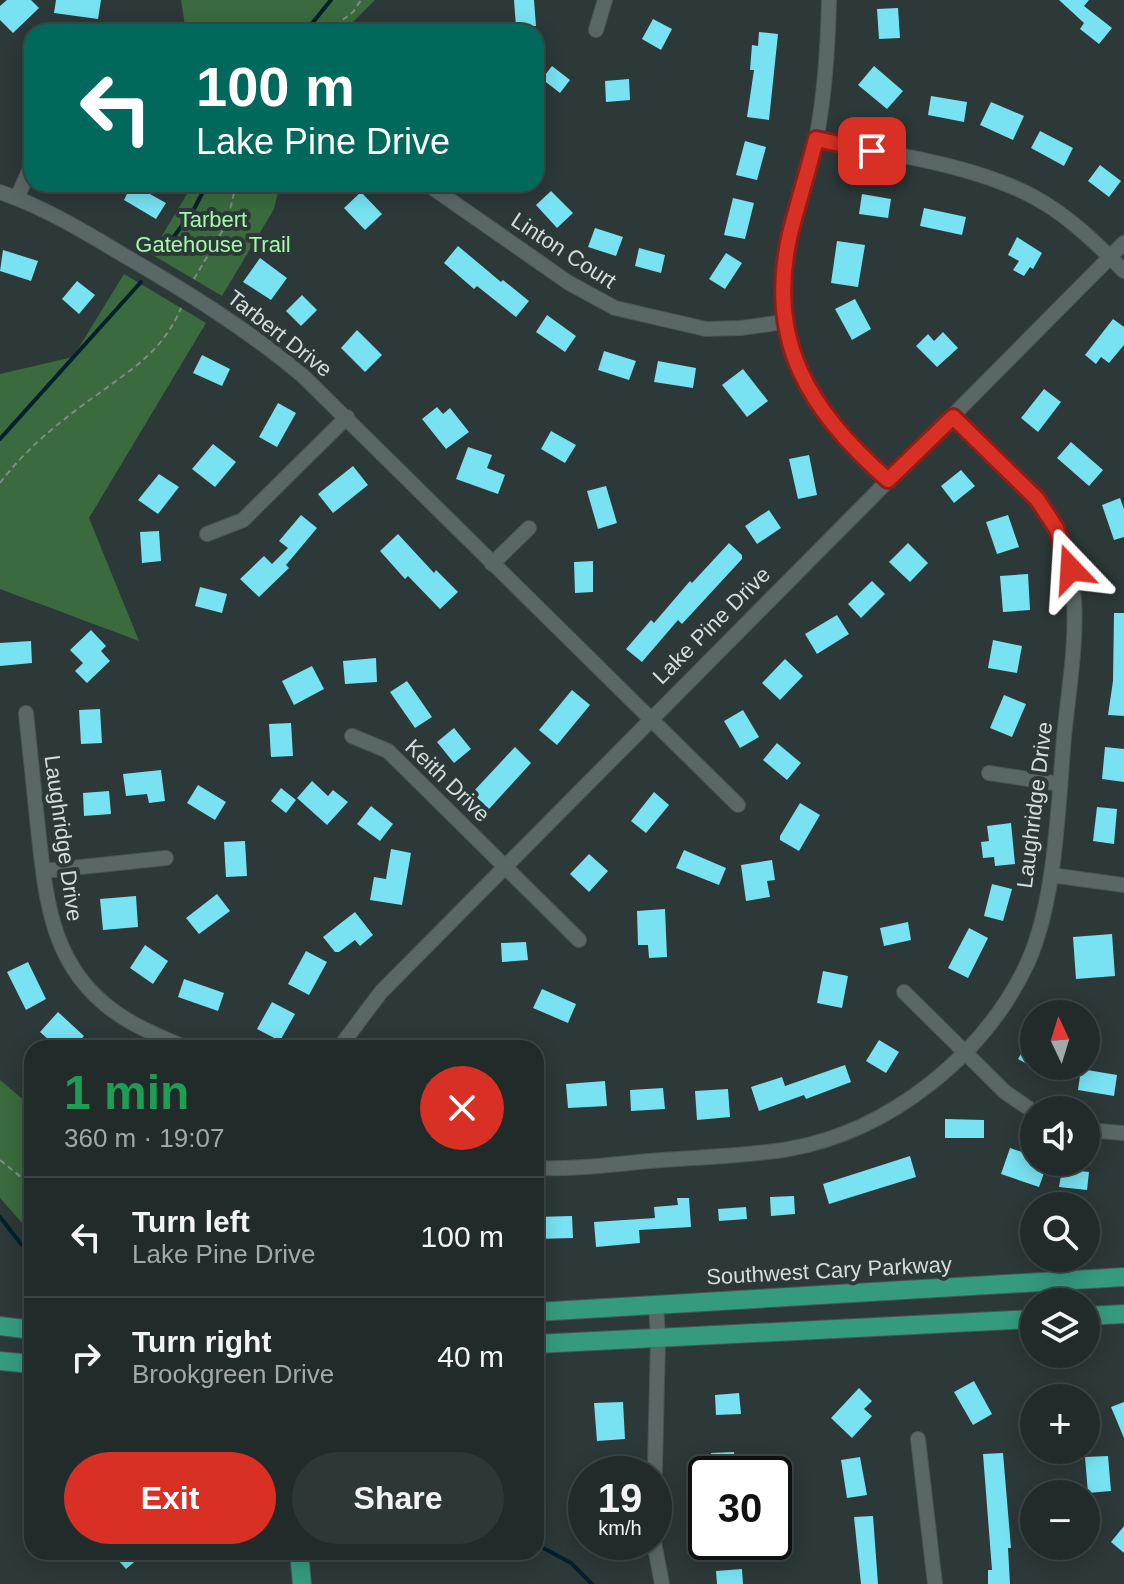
<!DOCTYPE html>
<meta charset="utf-8">
<style>
:root{--surface:#212b2a;--page:#2d3736;--text:#f1f3f6;--muted:#a2a7a8;--line:#3e4747;--accent:#d93025}
body{margin:0;font-family:Helvetica,sans-serif;background:var(--page);color:var(--text);height:100vh;display:flex;flex-direction:column;font-size:30px;white-space:nowrap}
*{box-sizing:border-box;margin:0}
p{font-size:26px;color:var(--muted)}
.icon{flex:none;width:44px;height:44px;fill:none;stroke:currentColor;stroke-width:2;stroke-linecap:round;stroke-linejoin:round}
.map{position:relative;flex:1;overflow:hidden}
.drawer{position:absolute;left:24px;top:1040px;width:520px;height:520px;display:flex;flex-direction:column;background:var(--surface);border-radius:24px;box-shadow:0 4px 20px #0003,0 0 0 2px var(--line)}
.drawer>*{flex:none}
.hud{position:absolute;left:24px;top:24px;width:520px;height:168px;border-radius:24px;box-shadow:0 4px 20px #0003,0 0 0 2px var(--line);background:#00695c;color:#fff;overflow:hidden}
.needle{width:52px;rotate:356deg}
.controls{position:absolute;left:1020px;top:1000px;display:grid;gap:16px}
.controls a{display:grid;place-items:center;width:80px;height:80px;border-radius:50%;background:var(--surface);box-shadow:0 4px 20px #0003,0 0 0 2px var(--line);font-size:40px}
.speed{position:absolute;left:568px;top:1456px;display:flex;gap:16px;font-size:40px;font-weight:700;text-align:center}
.speed>*{display:grid;place-content:center;width:104px;height:104px;border-radius:50%;background:var(--surface);box-shadow:0 4px 20px #0003,0 0 0 2px var(--line);line-height:1}
.speed small{font-size:20px;font-weight:400}
.speed .limit{border:4px solid #111;border-radius:12px;background:#fff;color:#111}
.pin{position:absolute;display:grid;place-items:center;width:68px;height:68px;color:#fff;margin:-34px;border-radius:16px;box-shadow:0 4px 12px #0006}
.me{position:absolute;width:88px;margin:-44px;rotate:340deg;stroke-linejoin:round;filter:drop-shadow(0 0 6px #0008)}
.turn{display:flex;align-items:center;gap:28px;height:168px;padding:0 40px;font-size:36px}
.turn .icon{width:104px;height:104px;stroke-width:2.5}
.turn b{display:block;font-size:56px;line-height:68px}
.round{display:grid;place-items:center;flex:none;width:84px;height:84px;border-radius:42px;background:var(--page)}
.overview{display:flex;align-items:center;justify-content:space-between;height:136px;padding:0 40px}
h1{font-size:48px;font-weight:700;line-height:60px;color:#1e9e55}
.button{display:flex;gap:16px;margin-top:auto;padding:16px 40px}
.button a{flex:1;height:92px;border-radius:48px;background:var(--accent);color:#fff;font-size:32px;font-weight:700;line-height:92px;text-align:center}
.button a+a{background:var(--page);color:var(--text)}
ul{padding:0;list-style:none}
li{display:flex;align-items:center;gap:24px;height:120px;padding:0 40px;border-top:2px solid var(--line)}
li div{flex:1}
li b{display:block;font-size:30px}
li em{font-style:normal}
.map>svg:first-child{display:block}
.green{fill:#3a6a3e}
.lines{fill:none;stroke-linecap:round;stroke-linejoin:round}
.stream{stroke:#04202c;stroke-width:4}
.building{fill:#78e2f2}
.minor-casing{stroke:#4a5554;stroke-width:16}
.major-casing{stroke:#4a5554;stroke-width:20}
.path{stroke:#7f8988;stroke-width:2;stroke-dasharray:6 4;stroke-linecap:butt}
.minor{stroke:#596866;stroke-width:14}
.major{stroke:#359b7e;stroke-width:18}
.route-casing{stroke:#8d1f18;stroke-width:20}
.route{stroke:#d93025;stroke-width:14}
.labels{text-anchor:middle;stroke-width:8;stroke-linejoin:round;paint-order:stroke}
.park-label{font-size:22px;fill:#a6f7aa;stroke:#2c3938}
.street-label{font-size:22px;fill:#d5dddc;stroke:#2c3938}
</style>
<div class="map">
<svg width="1124" height="1584" viewBox="0 0 1124 1584">
<rect width="100%" height="100%" fill="#2c3938"/>
<g class="green">
<polygon points="181,0 375,0 343,32 186,32"/>
<polygon points="193,184 280,184 274,209 222,296 151,254"/>
<polygon points="124,274 206,323 89,518 139,641 0,589 0,374 73,357"/>
<polygon points="0,1080 32,1107 32,1234 0,1198"/>
</g>
<g class="lines">
<g class="stream">
<polyline points="305,32 331,0"/>
<polyline points="165,249 194,209 207,184"/>
<polyline points="0,439 141,282"/>
<polyline points="0,1217 21,1244 32,1252"/>
<polyline points="536,1544 571,1563 592,1584"/>
</g>
</g>
<g class="building">
<polygon points="7,0 31,0 39,8 13,33 0,20 0,6"/>
<polygon points="56,0 101,0 98,19 54,13"/>
<polygon points="514,0 534,0 536,26 516,27"/>
<polygon points="1059,0 1089,0 1084,6 1112,28 1099,44 1080,29 1084,23"/>
<polygon points="898,8 900,38 879,39 877,9"/>
<polygon points="653,19 672,29 661,50 642,39"/>
<polygon points="759,32 778,34 769,120 747,117 754,70 750,70 752,45 758,46"/>
<polygon points="552,66 570,80 560,93 542,79"/>
<polygon points="874,66 903,91 887,109 858,85"/>
<polygon points="629,79 630,100 606,102 605,81"/>
<polygon points="931,96 967,102 964,122 928,115"/>
<polygon points="991,102 1024,116 1013,140 980,125"/>
<polygon points="1040,131 1073,148 1064,166 1031,148"/>
<polygon points="745,141 766,147 757,180 736,175"/>
<polygon points="1100,165 1121,181 1109,197 1088,181"/>
<polygon points="132,184 166,203 156,219 124,200"/>
<polygon points="551,191 573,213 557,228 536,205"/>
<polygon points="361,192 382,214 365,230 344,208"/>
<polygon points="862,194 891,199 888,218 859,214"/>
<polygon points="733,198 754,203 745,239 724,235"/>
<polygon points="924,208 966,217 962,235 920,226"/>
<polygon points="595,228 623,237 616,256 588,247"/>
<polygon points="1017,237 1042,253 1033,269 1030,267 1024,276 1013,270 1019,261 1008,255"/>
<polygon points="837,241 865,245 858,287 831,283"/>
<polygon points="458,246 501,282 503,280 529,301 516,317 477,286 474,289 444,263"/>
<polygon points="639,248 665,255 661,273 635,266"/>
<polygon points="3,250 38,261 31,281 0,271"/>
<polygon points="726,253 742,263 725,289 709,279"/>
<polygon points="260,258 287,278 271,300 243,282"/>
<polygon points="77,281 95,295 79,314 62,299"/>
<polygon points="302,295 317,310 301,326 286,311"/>
<polygon points="855,299 871,329 852,340 835,309"/>
<polygon points="547,315 576,336 565,352 536,332"/>
<polygon points="1113,319 1124,327 1124,345 1109,363 1101,357 1096,364 1085,355"/>
<polygon points="357,330 382,355 365,372 341,348"/>
<polygon points="943,332 958,348 937,367 916,346 928,334 934,341"/>
<polygon points="604,351 636,361 629,380 598,370"/>
<polygon points="202,355 230,369 222,386 193,373"/>
<polygon points="658,361 696,368 693,388 654,382"/>
<polygon points="743,369 768,401 747,417 722,385"/>
<polygon points="1044,389 1061,402 1038,432 1021,418"/>
<polygon points="278,403 296,413 277,447 259,437"/>
<polygon points="437,407 443,414 450,408 469,432 446,449 422,419"/>
<polygon points="551,431 576,445 565,463 541,449"/>
<polygon points="1071,442 1103,470 1089,486 1057,458"/>
<polygon points="213,444 236,462 215,487 192,469"/>
<polygon points="468,447 492,455 487,468 505,475 498,494 456,479"/>
<polygon points="809,455 817,495 798,499 789,459"/>
<polygon points="353,466 368,485 333,513 318,494"/>
<polygon points="961,470 975,486 954,503 941,486"/>
<polygon points="159,474 179,487 158,514 138,500"/>
<polygon points="606,486 617,523 598,529 587,491"/>
<polygon points="1120,498 1124,509 1124,537 1114,540 1102,505"/>
<polygon points="769,510 781,528 757,544 745,526"/>
<polygon points="301,515 317,528 286,565 289,568 259,597 240,579 264,556 272,564 288,548 279,541"/>
<polygon points="1008,515 1019,547 997,554 986,522"/>
<polygon points="159,531 161,561 142,563 140,532"/>
<polygon points="398,534 434,573 436,570 458,592 440,609 408,576 405,579 380,551"/>
<polygon points="729,543 742,555 742,559 682,624 678,620 642,662 626,649 651,620 654,623 690,581 692,583"/>
<polygon points="908,543 928,563 910,582 889,562"/>
<polygon points="593,561 593,592 575,593 574,562"/>
<polygon points="1028,574 1030,610 1003,612 1000,576"/>
<polygon points="872,581 885,594 861,618 848,604"/>
<polygon points="200,587 227,594 222,613 195,606"/>
<polygon points="1114,613 1124,613 1124,716 1108,715 1113,681"/>
<polygon points="837,615 849,634 817,654 805,634"/>
<polygon points="91,630 106,646 101,651 110,661 87,683 75,671 83,663 70,650"/>
<polygon points="993,640 1022,646 1017,673 988,668"/>
<polygon points="31,641 32,663 0,666 0,643"/>
<polygon points="376,658 377,682 345,684 343,661"/>
<polygon points="785,659 803,676 780,700 762,683"/>
<polygon points="312,666 324,689 294,705 282,681"/>
<polygon points="407,681 432,717 415,728 390,692"/>
<polygon points="572,690 590,705 557,745 539,730"/>
<polygon points="1004,695 1026,704 1012,737 990,728"/>
<polygon points="100,709 102,743 81,744 79,710"/>
<polygon points="743,710 759,737 740,748 724,721"/>
<polygon points="291,723 293,756 271,757 269,724"/>
<polygon points="454,728 471,749 454,763 437,742"/>
<polygon points="777,743 801,763 787,780 763,760"/>
<polygon points="515,747 531,763 489,809 472,793"/>
<polygon points="1105,747 1124,749 1124,782 1102,779"/>
<polygon points="161,770 165,801 149,803 147,794 126,796 123,774"/>
<polygon points="312,781 328,796 333,790 348,802 327,825 297,798"/>
<polygon points="198,785 226,802 215,820 187,803"/>
<polygon points="281,788 296,800 286,813 271,801"/>
<polygon points="109,791 111,814 84,816 83,793"/>
<polygon points="654,792 669,805 646,833 631,821"/>
<polygon points="800,803 820,815 799,851 780,840 780,836"/>
<polygon points="371,806 393,824 380,841 357,824"/>
<polygon points="1097,807 1117,809 1114,844 1093,841"/>
<polygon points="1011,823 1015,864 995,866 994,857 983,858 981,842 989,841 987,826"/>
<polygon points="245,841 247,876 226,877 224,842"/>
<polygon points="391,849 411,853 402,905 370,900 374,877 386,879"/>
<polygon points="684,850 726,868 719,885 676,868"/>
<polygon points="589,854 608,871 589,892 570,874"/>
<polygon points="772,860 775,880 767,881 770,897 746,901 741,865"/>
<polygon points="992,884 1012,889 1003,921 984,916"/>
<polygon points="217,894 230,911 199,934 186,918"/>
<polygon points="136,896 138,927 103,930 100,899"/>
<polygon points="665,909 667,957 649,958 648,945 638,945 637,911"/>
<polygon points="355,912 373,935 360,946 355,940 339,952 335,952 323,937"/>
<polygon points="908,922 911,940 884,946 880,928"/>
<polygon points="969,928 988,938 968,978 948,968"/>
<polygon points="1112,934 1115,976 1076,979 1073,937"/>
<polygon points="526,942 528,960 502,962 501,943"/>
<polygon points="145,945 168,961 153,984 130,968"/>
<polygon points="306,951 327,962 309,995 288,984"/>
<polygon points="28,962 46,999 26,1010 7,972"/>
<polygon points="823,971 848,976 842,1008 817,1003"/>
<polygon points="184,979 224,993 218,1011 178,997"/>
<polygon points="542,989 576,1004 568,1023 533,1008"/>
<polygon points="272,1002 295,1014 280,1041 257,1029"/>
<polygon points="58,1012 84,1036 73,1048 58,1048 40,1032"/>
<polygon points="1034,1031 1034,1068 1018,1059"/>
<polygon points="879,1040 899,1052 886,1073 866,1061"/>
<polygon points="845,1065 851,1082 806,1099 804,1095 759,1111 751,1087 782,1077 785,1086"/>
<polygon points="1081,1069 1117,1075 1114,1096 1078,1090"/>
<polygon points="605,1081 607,1106 568,1108 566,1084"/>
<polygon points="663,1088 665,1109 631,1111 630,1090"/>
<polygon points="728,1089 730,1117 697,1120 695,1091"/>
<polygon points="945,1119 984,1120 984,1138 945,1138"/>
<polygon points="1010,1148 1034,1156 1034,1162 1048,1162 1039,1187 1001,1174"/>
<polygon points="910,1156 916,1177 829,1204 823,1184"/>
<polygon points="1062,1169 1089,1172 1087,1190 1059,1187"/>
<polygon points="794,1196 795,1214 771,1216 770,1197"/>
<polygon points="677,1198 689,1198 691,1227 639,1230 640,1243 596,1247 594,1222 655,1218 654,1207 678,1205"/>
<polygon points="746,1207 747,1219 719,1221 718,1209"/>
<polygon points="572,1216 573,1238 536,1239 536,1217"/>
<polygon points="974,1381 992,1414 973,1425 954,1392"/>
<polygon points="859,1388 872,1401 864,1409 872,1416 852,1438 831,1418"/>
<polygon points="739,1393 741,1414 716,1415 715,1395"/>
<polygon points="623,1402 625,1439 597,1441 594,1403"/>
<polygon points="1124,1402 1124,1438 1111,1407"/>
<polygon points="734,1452 736,1474 713,1474 711,1453"/>
<polygon points="1003,1453 1011,1548 1008,1548 1010,1584 988,1584 988,1570 992,1570 983,1454"/>
<polygon points="1108,1456 1111,1491 1088,1493 1085,1457"/>
<polygon points="860,1457 867,1495 847,1498 841,1460"/>
<polygon points="873,1516 878,1584 861,1584 854,1517"/>
<polygon points="1124,1526 1124,1553 1111,1542"/>
<polygon points="111,1552 146,1552 126,1569"/>
<polygon points="742,1569 743,1584 717,1584 716,1571"/>
</g>
<g class="lines">
<defs>
<g id="minor">
<path d="M829,0C828,46 825,94 816,140C809,172 797,203 790,234C766,342 810,411 888,480"/>
<polyline points="596,30 605,0"/>
<path d="M816,139C886,154 971,163 1034,197C1069,216 1096,243 1124,271"/>
<polyline points="427,184 569,283 615,308 706,329 741,328 784,322"/>
<path d="M0,192C44,207 85,232 125,256C187,292 247,329 302,375L738,805"/>
<polyline points="17,198 32,164"/>
<polyline points="207,534 243,520 347,417"/>
<polyline points="492,564 529,528"/>
<path d="M26,713C30,752 34,790 38,828C46,900 51,967 115,1012C137,1028 162,1037 186,1048"/>
<polyline points="352,736 388,751 579,940"/>
<polyline points="989,773 1060,784"/>
<polyline points="43,871 166,858"/>
<polyline points="1051,875 1124,885"/>
<polyline points="904,992 1005,1092 1034,1112"/>
<polyline points="339,1048 381,992 1124,243"/>
<polyline points="1086,1130 1124,1133"/>
<path d="M536,1168C578,1170 621,1163 662,1160C704,1157 747,1156 789,1149C890,1131 985,1055 1028,962C1056,899 1058,806 1064,737C1072,653 1093,571 1037,499L953,417"/>
<polyline points="918,1439 935,1584"/>
<polyline points="654,1507 658,1339 656,1304"/>
<polyline points="654,1542 662,1584"/>
</g>
<g id="major">
<polyline points="536,1312 1124,1277"/>
<polyline points="1086,1316 1124,1314"/>
<polyline points="0,1326 32,1330"/>
<polyline points="536,1344 1034,1319"/>
<polyline points="0,1361 32,1364"/>
<polyline points="299,1552 302,1584"/>
</g>
</defs>
<use href="#minor" class="minor-casing"/>
<use href="#major" class="major-casing"/>
<g class="path">
<polyline points="327,32 353,12 361,0"/>
<polyline points="194,279 227,223 236,184"/>
<path d="M0,483C27,447 64,418 101,392C136,366 163,350 181,308"/>
<polyline points="0,1160 32,1186"/>
</g>
<use href="#minor" class="minor"/>
<use href="#major" class="major"/>
</g>
<g class="lines">
<defs>
<path id="route" d="M872,151L816,139C808,171 798,202 790,234C765,341 810,412 888,480L953,417L1037,499L1056,528L1071,569"/>
</defs>
<use href="#route" class="route-casing"/>
<use href="#route" class="route"/>
</g>
<g class="labels">
<g class="park-label">
<text x="213" y="227">Tarbert<tspan x="213" dy="25">Gatehouse Trail</tspan></text>
</g>
<g class="street-label">
<text transform="translate(564 250) rotate(33)" y="8">Linton Court</text>
<text transform="translate(280 333) rotate(38)" y="8">Tarbert Drive</text>
<text transform="translate(711 625) rotate(-45)" y="8">Lake Pine Drive</text>
<text transform="translate(448 780) rotate(44)" y="8">Keith Drive</text>
<text transform="translate(1034 805) rotate(-83)" y="8">Laughridge Drive</text>
<text transform="translate(64 838) rotate(82)" y="8">Laughridge Drive</text>
<text transform="translate(829 1270) rotate(-3)" y="8">Southwest Cary Parkway</text>
</g>
</g>
</svg>
<div class="controls">
<a><svg class="needle" viewBox="-14 -14 28 28"><path d="M0-13l5 13h-10z" fill="#e53935"/><path d="M0 13l5-13h-10z" fill="#a2a7a8"/></svg></a>
<a><svg class="icon" aria-label="sound" viewBox="0 0 24 24"><path d="M4 9h4l5-4v14l-5-4H4zM17 9q2 3 0 6"/></svg></a>
<a><svg class="icon" aria-label="search" viewBox="0 0 24 24"><circle cx="10" cy="10" r="6"/><path d="M15 15l6 6"/></svg></a>
<a><svg class="icon" aria-label="layers" viewBox="0 0 24 24"><path d="M12 4l9 5-9 5-9-5zM3 14l9 5 9-5"/></svg></a>
<a>+</a>
<a>−</a>
</div>
<div class="speed"><div>19<small>km/h</small></div><div class="limit">30</div></div>
<div class="pin" style="left:872px;top:151px;background:#d93025"><svg class="icon" aria-label="arrive" viewBox="0 0 24 24"><path d="M6 21V4h12l-3 4 3 4H6"/></svg></div>
<svg class="me" style="left:1071px;top:569px" viewBox="-20 -20 40 40"><path d="M0-17L14 15 0 8-14 15z" fill="#d93025" stroke="#fff" stroke-width="4"/></svg>
<div class="hud">
<div class="turn"><svg class="icon" aria-label="left" viewBox="0 0 24 24"><path d="M17 20v-9H6M10 6l-5 5 5 5"/></svg><div><b>100 m</b>Lake Pine Drive</div></div>
</div>
<section class="drawer">
<div class="overview"><div><h1>1 min</h1><p>360 m · 19:07</p></div><a class="round" style="background:#d93025;color:#fff"><svg class="icon" aria-label="close" viewBox="0 0 24 24"><path d="M6 6l12 12M18 6L6 18"/></svg></a></div>
<ul>
<li><svg class="icon" aria-label="left" viewBox="0 0 24 24"><path d="M17 20v-9H6M10 6l-5 5 5 5"/></svg><div><b>Turn left</b><p>Lake Pine Drive</p></div><em>100 m</em></li>
<li><svg class="icon" aria-label="right" viewBox="0 0 24 24"><path d="M7 20v-9h11M14 6l5 5-5 5"/></svg><div><b>Turn right</b><p>Brookgreen Drive</p></div><em>40 m</em></li>
</ul>
<div class="button"><a>Exit</a><a>Share</a></div>
</section>
</div>
